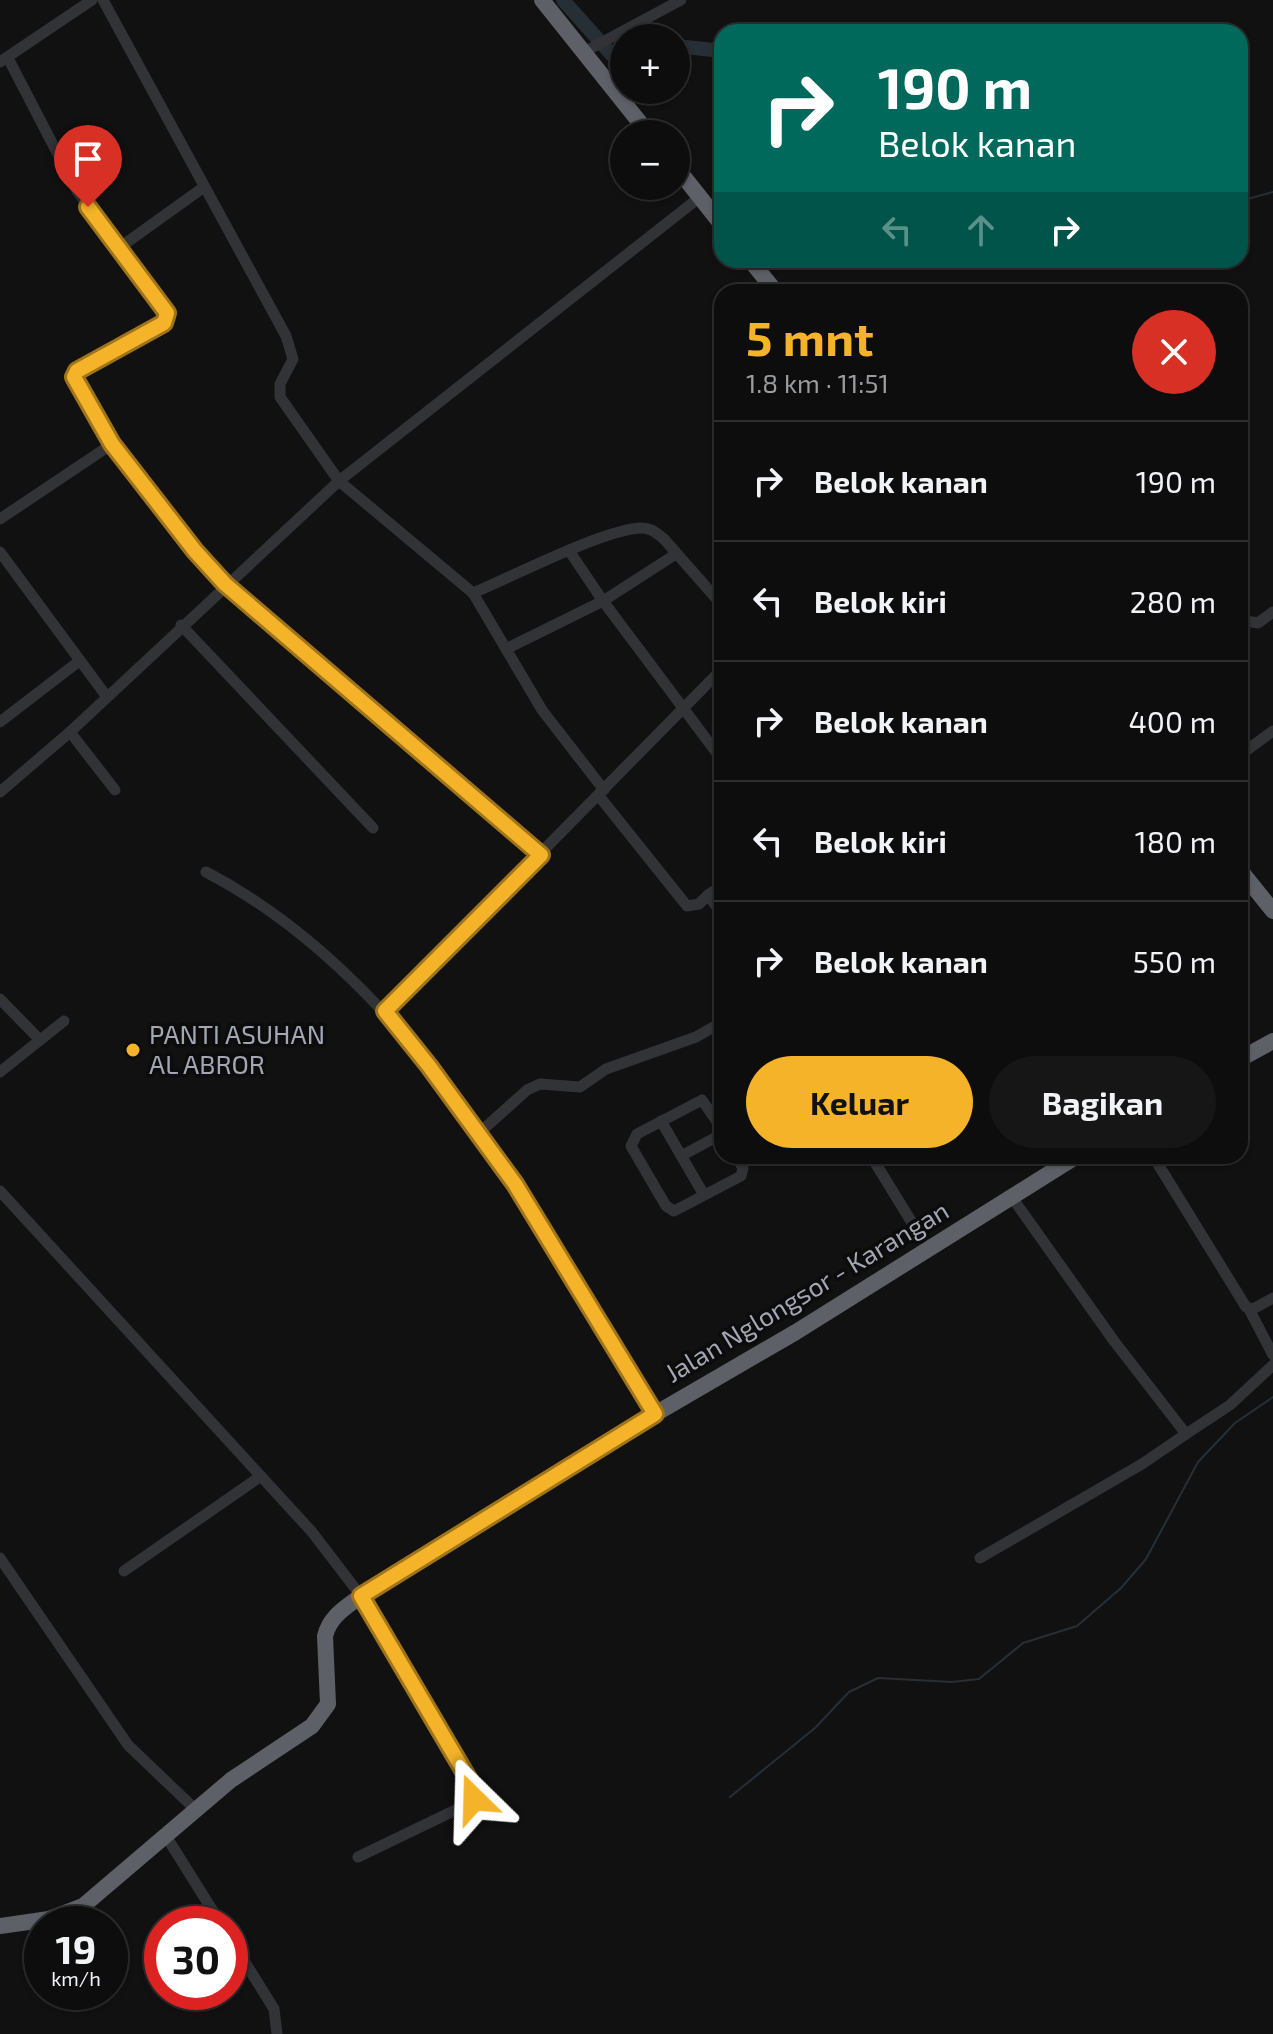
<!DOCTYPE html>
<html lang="id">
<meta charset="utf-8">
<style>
:root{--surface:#0d0d0e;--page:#161617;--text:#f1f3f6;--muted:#9a9c9e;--line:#2d2d2e;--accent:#f4b328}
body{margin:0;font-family:"Exo 2",sans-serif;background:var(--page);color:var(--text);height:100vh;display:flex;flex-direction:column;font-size:30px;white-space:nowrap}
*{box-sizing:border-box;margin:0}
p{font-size:26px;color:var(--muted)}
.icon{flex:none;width:44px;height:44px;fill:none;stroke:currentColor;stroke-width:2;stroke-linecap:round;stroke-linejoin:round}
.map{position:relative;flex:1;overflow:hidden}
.side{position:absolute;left:714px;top:284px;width:534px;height:880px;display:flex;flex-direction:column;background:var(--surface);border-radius:24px;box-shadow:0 2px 6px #0004,0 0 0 2px var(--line)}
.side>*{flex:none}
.top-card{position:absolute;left:714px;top:24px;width:534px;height:244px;border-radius:24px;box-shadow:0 2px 6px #0004,0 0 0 2px var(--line);background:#00695c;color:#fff;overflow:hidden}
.tools{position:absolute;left:610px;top:24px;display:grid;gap:16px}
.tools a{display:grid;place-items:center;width:80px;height:80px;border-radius:50%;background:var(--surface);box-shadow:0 2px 6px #0004,0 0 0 2px var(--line);font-size:40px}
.speed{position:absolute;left:24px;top:1906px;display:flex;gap:16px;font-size:40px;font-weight:700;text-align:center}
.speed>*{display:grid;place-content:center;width:104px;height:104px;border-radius:50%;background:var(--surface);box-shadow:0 2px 6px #0004,0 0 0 2px var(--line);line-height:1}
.speed small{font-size:20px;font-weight:400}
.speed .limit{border:12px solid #d22;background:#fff;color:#111}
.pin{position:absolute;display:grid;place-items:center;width:68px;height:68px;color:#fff;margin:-82px -34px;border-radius:50% 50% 50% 0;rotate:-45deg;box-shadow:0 0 8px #0007}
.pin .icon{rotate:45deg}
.me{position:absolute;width:88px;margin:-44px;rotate:338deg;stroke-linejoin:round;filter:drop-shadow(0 0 6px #0008)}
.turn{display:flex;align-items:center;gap:28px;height:168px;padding:0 32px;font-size:36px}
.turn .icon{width:104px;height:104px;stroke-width:2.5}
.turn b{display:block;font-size:56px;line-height:68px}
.lanes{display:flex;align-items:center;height:76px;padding:0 32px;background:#0003;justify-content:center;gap:40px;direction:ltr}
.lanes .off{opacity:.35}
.round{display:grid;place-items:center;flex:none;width:84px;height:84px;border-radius:42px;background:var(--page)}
.headline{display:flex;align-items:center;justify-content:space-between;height:136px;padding:0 32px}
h1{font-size:48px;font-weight:700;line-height:60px;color:var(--accent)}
.action{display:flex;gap:16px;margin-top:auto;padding:16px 32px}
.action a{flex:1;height:92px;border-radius:48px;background:var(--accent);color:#111;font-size:32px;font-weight:700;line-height:92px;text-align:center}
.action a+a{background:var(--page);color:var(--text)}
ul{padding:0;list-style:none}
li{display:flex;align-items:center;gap:24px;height:120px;padding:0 32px;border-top:2px solid var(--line)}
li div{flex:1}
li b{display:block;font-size:30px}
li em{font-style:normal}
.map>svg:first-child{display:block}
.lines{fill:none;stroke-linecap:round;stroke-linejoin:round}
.stream{stroke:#272f36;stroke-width:2}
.river{stroke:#272f36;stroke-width:14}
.minor{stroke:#323337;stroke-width:11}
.highway{stroke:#5e6068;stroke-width:16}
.route-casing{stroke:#9f741a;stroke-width:20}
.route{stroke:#f4b328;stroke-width:14}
.poi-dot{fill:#f4b328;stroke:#0c0c0d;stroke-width:3}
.labels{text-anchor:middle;stroke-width:7;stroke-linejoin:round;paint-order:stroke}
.poi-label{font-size:26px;fill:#a2a7b3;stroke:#0c0c0d;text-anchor:start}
.street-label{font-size:26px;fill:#a2a7b3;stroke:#0c0c0d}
</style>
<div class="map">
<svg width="1273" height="2034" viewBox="0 0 1273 2034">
<rect width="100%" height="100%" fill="#111112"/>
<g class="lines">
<g class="stream">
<polyline points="1240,201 1273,192"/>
<polyline points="730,1797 815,1728 849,1692 878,1678 952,1682 979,1679 1023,1643 1077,1626 1121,1588 1146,1559 1198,1462 1235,1423 1273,1397"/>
</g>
<g class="river">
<polyline points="563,0 612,55 624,49"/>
<polyline points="676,46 713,50 722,45"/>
</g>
<g class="minor">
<polyline points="103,0 286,336 293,359 280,384 280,397 339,481 700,197"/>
<polyline points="584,52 681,0"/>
<polyline points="0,62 92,0"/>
<polyline points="119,248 204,187"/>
<polyline points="112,444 195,551 225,584 541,855"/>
<polyline points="0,519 112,444 74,377 89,364 164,323 167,313 77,191 8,58"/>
<polyline points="0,552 107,697"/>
<polyline points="676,554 603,601 722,760"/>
<polyline points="473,593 542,710 604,790"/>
<polyline points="1240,620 1258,623 1273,612"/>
<polyline points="181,625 373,828"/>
<polyline points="506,649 603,601 570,552"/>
<polyline points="0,722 78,662"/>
<polyline points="70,732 115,790"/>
<polyline points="1240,755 1273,731"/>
<path d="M0,792L70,732L339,481L473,593C512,577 606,528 642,528C652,528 656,533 664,539L722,605"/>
<polyline points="599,796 687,906 699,904 708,895"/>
<path d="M206,872C414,980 537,1221 655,1414"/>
<polyline points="722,886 708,895 722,914"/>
<polyline points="0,999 40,1040"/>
<polyline points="385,1011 722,669"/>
<polyline points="0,1072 64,1021"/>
<polyline points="661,1121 704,1195"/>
<polyline points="722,1129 702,1100 637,1134 631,1146 666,1206 674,1211 741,1176 743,1168 736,1156"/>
<polyline points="478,1134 527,1090 540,1084 580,1087 606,1069 696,1037 722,1022"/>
<polyline points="681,1156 722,1134"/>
<polyline points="871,1156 927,1247"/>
<polyline points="1153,1156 1246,1307 1253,1309 1273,1298"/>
<polyline points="0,1191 312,1532 361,1596 472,1785 476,1793 470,1803 358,1857"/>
<polyline points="1249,1309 1273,1355"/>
<polyline points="1186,1434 1230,1405 1273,1365"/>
<polyline points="0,1558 128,1745 197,1811"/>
<polyline points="980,1558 1142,1464 1186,1434 1114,1341 1011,1196"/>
<polyline points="124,1571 261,1476"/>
<polyline points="166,1836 221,1924"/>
<polyline points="230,1938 274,2009 277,2034"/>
</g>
<g class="highway">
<polyline points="542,0 649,134"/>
<polyline points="676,167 722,225"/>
<polyline points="750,260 776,292"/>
<polyline points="1240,870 1273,911"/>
<polyline points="1240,1059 1273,1041"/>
<path d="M0,1926L49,1919L83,1906L231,1780L312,1726L328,1704L325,1636C330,1616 345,1608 361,1596L655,1414L796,1332L1077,1156"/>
</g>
</g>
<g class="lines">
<defs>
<polyline id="route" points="88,207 167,313 164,323 77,371 74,377 112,444 195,551 225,584 541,855 385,1011 429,1066 515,1184 655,1414 361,1596 472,1785 474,1799"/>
</defs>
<use href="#route" class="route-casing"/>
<use href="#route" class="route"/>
</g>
<circle class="poi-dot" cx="133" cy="1050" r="8"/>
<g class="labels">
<g class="poi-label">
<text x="149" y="1044">PANTI ASUHAN<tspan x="149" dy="30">AL ABROR</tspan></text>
</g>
<g class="street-label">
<text transform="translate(807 1292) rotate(-31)" y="9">Jalan Nglongsor - Karangan</text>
</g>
</g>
</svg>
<div class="tools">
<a>+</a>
<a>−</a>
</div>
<div class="speed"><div>19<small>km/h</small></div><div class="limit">30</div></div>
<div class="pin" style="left:88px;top:207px;background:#d93025"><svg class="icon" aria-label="arrive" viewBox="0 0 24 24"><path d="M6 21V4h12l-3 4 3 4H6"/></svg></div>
<svg class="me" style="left:474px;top:1799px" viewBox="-20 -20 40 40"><path d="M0-17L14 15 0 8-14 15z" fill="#f4b328" stroke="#fff" stroke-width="4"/></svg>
<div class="top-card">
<div class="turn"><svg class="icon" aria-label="right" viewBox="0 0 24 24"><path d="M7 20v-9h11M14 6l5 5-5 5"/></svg><div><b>190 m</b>Belok kanan</div></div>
<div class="lanes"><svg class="icon off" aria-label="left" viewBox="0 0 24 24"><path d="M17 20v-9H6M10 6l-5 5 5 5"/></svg><svg class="icon off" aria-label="ahead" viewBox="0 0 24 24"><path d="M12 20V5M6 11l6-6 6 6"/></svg><svg class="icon" aria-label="right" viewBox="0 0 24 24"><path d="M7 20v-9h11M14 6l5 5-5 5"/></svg></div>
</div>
<section class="side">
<div class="headline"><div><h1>5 mnt</h1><p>1.8 km · 11:51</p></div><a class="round" style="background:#d93025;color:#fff"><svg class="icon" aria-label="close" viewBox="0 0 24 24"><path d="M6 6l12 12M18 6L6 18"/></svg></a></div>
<ul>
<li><svg class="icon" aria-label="right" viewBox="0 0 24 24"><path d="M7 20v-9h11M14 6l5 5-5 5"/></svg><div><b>Belok kanan</b></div><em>190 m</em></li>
<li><svg class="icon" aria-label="left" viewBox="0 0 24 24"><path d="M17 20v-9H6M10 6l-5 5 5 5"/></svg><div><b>Belok kiri</b></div><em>280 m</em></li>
<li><svg class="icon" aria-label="right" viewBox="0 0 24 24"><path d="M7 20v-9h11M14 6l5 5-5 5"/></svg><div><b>Belok kanan</b></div><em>400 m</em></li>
<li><svg class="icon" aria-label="left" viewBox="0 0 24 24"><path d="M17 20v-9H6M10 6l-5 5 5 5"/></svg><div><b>Belok kiri</b></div><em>180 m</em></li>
<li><svg class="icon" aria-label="right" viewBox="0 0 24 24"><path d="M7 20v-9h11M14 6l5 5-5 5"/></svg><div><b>Belok kanan</b></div><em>550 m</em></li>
</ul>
<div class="action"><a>Keluar</a><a>Bagikan</a></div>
</section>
</div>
